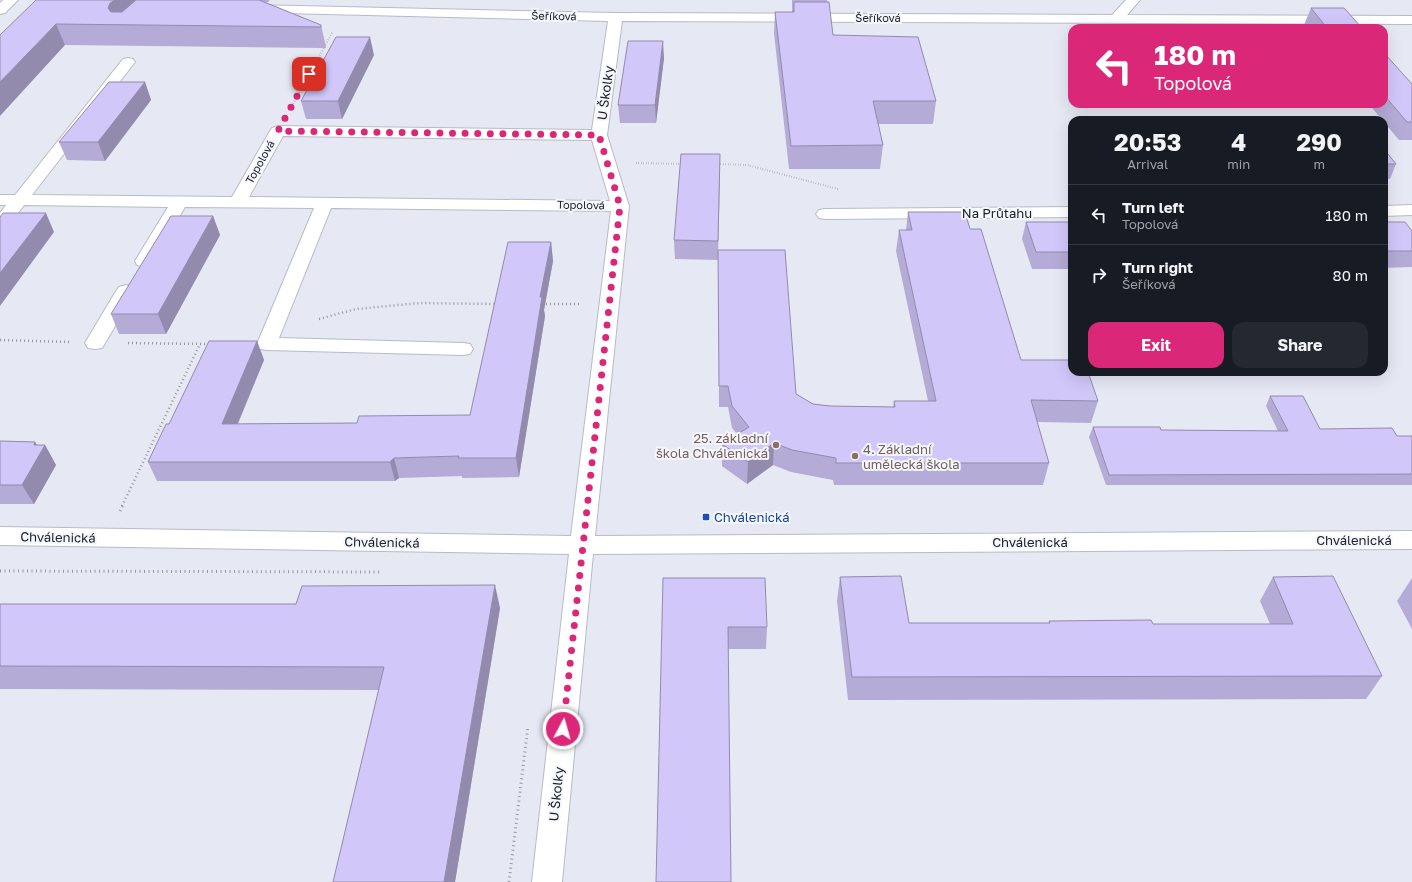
<!DOCTYPE html>
<meta charset="utf-8">
<style>
:root{--surface:#171b24;--page:#242831;--text:#f1f3f6;--muted:#9ea1a6;--line:#363941;--accent:#db2777}
body{margin:0;font-family:"Golos Text",sans-serif;background:var(--page);color:var(--text);height:100vh;display:flex;flex-direction:column;font-size:15px;white-space:nowrap}
*{box-sizing:border-box;margin:0}
p{font-size:13px;color:var(--muted)}
.icon{flex:none;width:22px;height:22px;fill:none;stroke:currentColor;stroke-width:2;stroke-linecap:round;stroke-linejoin:round}
.map{position:relative;flex:1;overflow:hidden}
.side{position:absolute;left:1068px;top:116px;width:320px;height:260px;display:flex;flex-direction:column;background:var(--surface);border-radius:12px;box-shadow:0 4px 16px #0002}
.side>*{flex:none}
.banner{position:absolute;left:1068px;top:24px;width:320px;height:84px;border-radius:12px;box-shadow:0 4px 16px #0002;background:#db2777;color:#fff;overflow:hidden}
.pin{position:absolute;display:grid;place-items:center;width:34px;height:34px;color:#fff;margin:-17px;border-radius:8px;box-shadow:0 2px 6px #0006}
.me{position:absolute;width:44px;margin:-22px;rotate:6deg;stroke-linejoin:round;filter:drop-shadow(0 0 3px #0008)}
.turn{display:flex;align-items:center;gap:14px;height:84px;padding:0 20px;font-size:18px}
.turn .icon{width:52px;height:52px;stroke-width:2.5}
.turn b{display:block;font-size:28px;line-height:34px}
.eta{display:flex;justify-content:space-evenly;align-items:center;height:68px;text-align:center}
.eta b{font-size:24px;font-weight:700;line-height:28px}
.primary-button{display:flex;gap:8px;margin-top:auto;padding:8px 20px}
.primary-button a{flex:1;height:46px;border-radius:12px;background:var(--accent);color:#fff;font-size:16px;font-weight:700;line-height:46px;text-align:center}
.primary-button a+a{background:var(--page);color:var(--text)}
ul{padding:0;list-style:none}
li{display:flex;align-items:center;gap:12px;height:60px;padding:0 20px;border-top:1px solid var(--line)}
li div{flex:1}
li b{display:block;font-size:15px}
li em{font-style:normal}
.map>svg:first-child{display:block}
.lines{fill:none;stroke-linecap:round;stroke-linejoin:round}
.minor-casing{stroke:#b8bbc5;stroke-width:2}
.major-casing{stroke:#b8bbc5;stroke-width:2}
.path-far2{stroke:#9698a0;stroke-width:2;stroke-dasharray:0.5 2;stroke-linecap:butt}
.path-far1{stroke:#9698a0;stroke-width:2.5;stroke-dasharray:1 3;stroke-linecap:butt}
.path{stroke:#9698a0;stroke-width:3;stroke-dasharray:1 3.5;stroke-linecap:butt}
.minor{fill:#fff;fill-rule:evenodd}
.major{fill:#fff;fill-rule:evenodd}
.wall{fill:#b4abd6}
.shaded-wall{fill:#928bae}
.building{fill:#d1c7f9;stroke:#928bae}
.route{stroke:#db2777;stroke-width:7;stroke-dasharray:0 12.6}
.education-dot{fill:#8d6e63;stroke:#f4f7ff;stroke-width:1.5}
.transit-dot{fill:#1a4fb4;stroke:#f4f7ff;stroke-width:1.5}
.labels{text-anchor:middle;stroke-width:4;stroke-linejoin:round;paint-order:stroke}
.far-street-label{font-size:11px;fill:#202225;stroke:#f4f7ff}
.street-label{font-size:13px;fill:#202225;stroke:#f4f7ff}
.education-label{font-size:13px;fill:#785e54;stroke:#f4f7ff;text-anchor:end}
.transit-label{font-size:13px;fill:#164399;stroke:#f4f7ff;text-anchor:start}
</style>
<div class="map">
<svg width="1412" height="882" viewBox="0 0 1412 882">
<rect width="100%" height="100%" fill="#e6e9f4"/>
<g class="lines">
<defs>
<g id="minor">
<path d="M1126,0H1140L1127,15L1412,16V24L622,21L607,135L629,206L595,536L1412,531V549L593,554L562,882H532L569,554L0,545V527L571,536L611,211L331,208L279,338L463,343L470,344L473,349L470,354L463,355L267,350L260,349L257,344L314,208L185,207L151,265L144,267L137,265L135,261L168,207L24,205L6,229L0,230V213L6,205H0V195H15L123,59L128,58L133,59L135,62L32,195L232,197L270,131L272,128L278,126L592,130L608,21L244,12L242,9L244,6L249,5L616,13L1112,15ZM283,136L592,140L610,201L249,197Z"/>
<polygon points="1412,205 1412,215 1384,216 1384,206"/>
<polygon points="1072,207 1072,217 825,219 819,218 816,214 819,210 825,209"/>
<polygon points="126,285 133,287 136,291 105,343 102,348 95,349 88,348 85,343 116,291 119,287"/>
</g>
<polygon id="major" points="3,0 18,0 5,13 0,14 0,3"/>
</defs>
<use href="#minor" class="minor-casing"/>
<use href="#major" class="major-casing"/>
<g class="path-far2">
<polyline points="291,108 332,33"/>
<polyline points="636,163 683,164"/>
<polyline points="718,164 747,165 838,189"/>
</g>
<g class="path-far1">
<polyline points="542,304 581,304"/>
<polyline points="319,319 356,309 420,303 497,304"/>
<polyline points="0,340 69,342"/>
<polyline points="128,343 209,344"/>
<polyline points="122,506 200,344"/>
</g>
<g class="path">
<polyline points="120,511 123,505"/>
<polyline points="0,571 379,572"/>
<polyline points="509,882 528,726"/>
</g>
<use href="#minor" class="minor"/>
<use href="#major" class="major"/>
</g>
<g class="wall">
<polygon points="36,0 270,0 268,2 265,2 321,25 326,47 326,48 65,45"/>
<polygon points="792,0 827,0 827,2 833,35 936,101 933,124 878,124 883,145 880,169 789,169 774,33 775,12 792,12"/>
<polygon points="1311,8 1362,28 1307,28 1304,25"/>
<polygon points="1384,53 1412,84 1412,140 1399,140 1384,122 1384,120 1382,120 1369,104 1384,104"/>
<polygon points="374,55 342,119 306,119 301,101"/>
<polygon points="664,58 656,123 620,123 618,105"/>
<polygon points="145,82 151,100 105,161 67,160 59,142"/>
<polygon points="1384,149 1396,164 1390,179 1384,179"/>
<polygon points="720,173 718,260 675,259 674,240"/>
<polygon points="908,212 970,229 1021,360 1098,401 1091,423 1037,422 1049,463 1043,485 834,485 833,480 791,472 773,465 747,484 722,466 722,444 737,434 732,428 728,407 719,407 718,271 796,394 813,404 830,406 893,407 894,401 928,401 896,251 899,230 906,230"/>
<polygon points="213,216 220,235 166,334 119,334 111,314"/>
<polygon points="1026,222 1072,222 1072,269 1032,269 1022,239"/>
<polygon points="1384,222 1412,231 1412,267 1384,268"/>
<polygon points="551,242 553,261 544,310 545,316 519,477 462,478 462,476 399,478 395,481 157,481 148,462 169,424 257,341 264,360 238,424 357,423 470,415"/>
<polygon points="1270,396 1320,429 1397,436 1412,436 1412,485 1106,485 1089,437 1093,427 1161,430 1278,431 1266,406"/>
<polygon points="0,441 35,442 37,445 45,445 56,465 34,504 0,504"/>
<polygon points="840,577 909,623 1049,623 1049,621 1153,624 1270,624 1260,601 1273,577 1382,676 1366,699 848,700 837,601"/>
<polygon points="663,578 767,627 766,649 728,649"/>
<polygon points="1412,578 1412,629 1397,601"/>
<polygon points="0,604 500,608 455,882 333,882 379,690 0,689"/>
</g>
<g class="shaded-wall">
<polygon points="115,0 148,0 118,25 108,8 110,3"/>
<polygon points="56,24 65,45 0,116 0,82"/>
<polygon points="370,37 374,55 342,119 338,101"/>
<polygon points="663,41 664,58 656,123 655,105"/>
<polygon points="145,82 151,100 105,161 98,142"/>
<polygon points="46,213 54,232 0,306 0,273"/>
<polygon points="213,216 220,235 166,334 158,314"/>
<polygon points="551,242 553,261 544,310 545,316 519,477 516,458 540,297"/>
<polygon points="257,341 264,360 229,444 222,424"/>
<polygon points="35,442 41,452 45,445 56,465 34,504 22,485 34,445"/>
<polygon points="774,443 773,465 747,484 748,462"/>
<polygon points="394,458 399,478 395,481 390,462"/>
<polygon points="495,585 500,608 455,882 444,882"/>
</g>
<g class="building">
<polygon points="36,0 115,0 110,3 108,8 111,12 122,12 136,0 259,0 321,25 321,27 56,24 0,82 0,35"/>
<polygon points="794,2 829,2 833,35 918,37 936,101 873,101 883,145 791,146 775,12 794,12"/>
<polygon points="1311,8 1344,8 1362,28 1327,28"/>
<polygon points="336,37 370,37 338,101 301,101"/>
<polygon points="628,41 663,41 655,105 618,105"/>
<polygon points="1384,53 1412,84 1412,122 1407,122 1384,95"/>
<polygon points="109,82 145,82 98,142 59,142"/>
<polygon points="1384,149 1396,164 1384,164"/>
<polygon points="681,154 720,154 718,241 674,240"/>
<polygon points="908,212 965,212 970,229 981,229 1021,360 1072,360 1072,372 1088,372 1098,401 1031,400 1049,463 836,463 836,458 792,450 774,443 748,462 722,444 749,427 732,406 728,386 719,386 718,250 785,250 796,394 813,404 830,406 895,407 894,401 936,401 899,230 912,230"/>
<polygon points="3,213 46,213 0,273 0,217"/>
<polygon points="171,216 213,216 158,314 111,314"/>
<polygon points="1026,222 1072,222 1072,252 1036,252"/>
<polygon points="1384,222 1405,222 1412,231 1412,251 1384,251"/>
<polygon points="508,242 551,242 540,297 542,297 516,458 458,458 459,456 394,458 390,462 148,462 166,424 169,424 209,341 257,341 222,424 357,423 359,416 470,415"/>
<polygon points="1270,396 1303,396 1320,429 1392,428 1397,436 1412,436 1412,474 1109,475 1093,427 1160,427 1161,430 1288,431"/>
<polygon points="0,441 35,442 34,445 45,445 22,485 0,485"/>
<polygon points="901,576 909,623 1050,623 1049,621 1151,620 1153,624 1293,624 1273,577 1333,576 1382,676 852,677 840,577"/>
<polygon points="663,578 765,578 767,627 728,627 731,882 656,882"/>
<polygon points="495,585 444,882 333,882 384,667 0,666 0,604 296,604 302,586"/>
</g>
<g class="lines">
<polyline class="route" points="309,74 278,131 599,135 620,206 563,729"/>
</g>
<g class="education-dot">
<circle cx="776" cy="445" r="4"/>
<circle cx="855" cy="456" r="4"/>
</g>
<rect class="transit-dot" x="702" y="513" width="8" height="8" rx="2"/>
<g class="labels">
<g class="far-street-label">
<text transform="translate(554 16) rotate(1)" y="4">Šeříková</text>
<text x="878" y="22">Šeříková</text>
<text transform="translate(260 162) rotate(-61)" y="4">Topolová</text>
<text transform="translate(581 205) rotate(1)" y="4">Topolová</text>
</g>
<g class="street-label">
<text transform="translate(605 93) rotate(-82)" y="5">U Školky</text>
<text x="997" y="218">Na Průtahu</text>
<text transform="translate(58 537) rotate(1)" y="5">Chválenická</text>
<text x="1354" y="545">Chválenická</text>
<text transform="translate(382 542) rotate(1)" y="5">Chválenická</text>
<text x="1030" y="547">Chválenická</text>
<text transform="translate(556 794) rotate(-84)" y="5">U Školky</text>
</g>
<g class="education-label">
<text x="768" y="443">25. základní<tspan x="768" dy="15">škola Chválenická</tspan></text>
<text x="863" y="454" text-anchor="start">4. Základní<tspan x="863" dy="15">umělecká škola</tspan></text>
</g>
<g class="transit-label">
<text x="714" y="522">Chválenická</text>
</g>
</g>
</svg>
<div class="pin" style="left:309px;top:74px;background:#d93025"><svg class="icon" aria-label="arrive" viewBox="0 0 24 24"><path d="M6 21V4h12l-3 4 3 4H6"/></svg></div>
<svg class="me" style="left:563px;top:729px" viewBox="-20 -20 40 40"><circle r="17" fill="#db2777" stroke="#fff" stroke-width="3"/><path d="M0-11L8 9 0 5-8 9z" fill="#fff"/></svg>
<div class="banner">
<div class="turn"><svg class="icon" aria-label="left" viewBox="0 0 24 24"><path d="M17 20v-9H6M10 6l-5 5 5 5"/></svg><div><b>180 m</b>Topolová</div></div>
</div>
<section class="side">
<div class="eta">
<div><b>20:53</b><p>Arrival</p></div>
<div><b>4</b><p>min</p></div>
<div><b>290</b><p>m</p></div>
</div>
<ul>
<li><svg class="icon" aria-label="left" viewBox="0 0 24 24"><path d="M17 20v-9H6M10 6l-5 5 5 5"/></svg><div><b>Turn left</b><p>Topolová</p></div><em>180 m</em></li>
<li><svg class="icon" aria-label="right" viewBox="0 0 24 24"><path d="M7 20v-9h11M14 6l5 5-5 5"/></svg><div><b>Turn right</b><p>Šeříková</p></div><em>80 m</em></li>
</ul>
<div class="primary-button"><a>Exit</a><a>Share</a></div>
</section>
</div>
